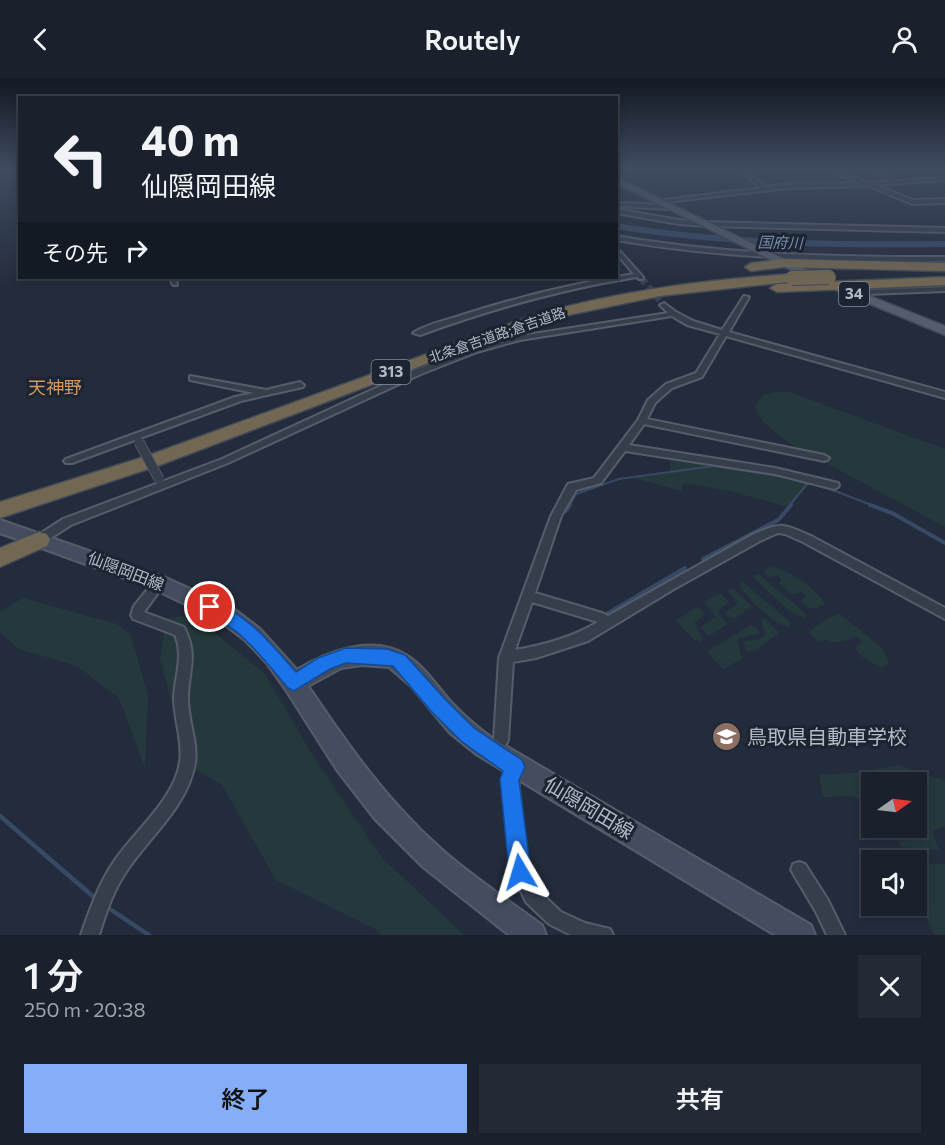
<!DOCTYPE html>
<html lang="ja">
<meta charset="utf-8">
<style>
:root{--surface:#1a212d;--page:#232935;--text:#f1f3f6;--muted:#9fa3aa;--line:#383e49;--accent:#86aef8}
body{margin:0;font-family:Commissioner,"Noto Sans JP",sans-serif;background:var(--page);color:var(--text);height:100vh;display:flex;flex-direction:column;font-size:22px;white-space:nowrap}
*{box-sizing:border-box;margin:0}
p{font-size:20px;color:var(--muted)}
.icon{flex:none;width:33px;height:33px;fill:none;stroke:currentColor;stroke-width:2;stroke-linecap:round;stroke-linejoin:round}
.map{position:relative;height:857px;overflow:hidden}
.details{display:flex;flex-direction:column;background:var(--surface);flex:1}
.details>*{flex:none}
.top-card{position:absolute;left:18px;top:18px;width:600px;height:183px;border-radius:0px;box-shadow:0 3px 9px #0003,0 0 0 2px var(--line);background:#1a212d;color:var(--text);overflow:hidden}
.needle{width:39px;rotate:76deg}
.tools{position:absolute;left:861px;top:694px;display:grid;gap:12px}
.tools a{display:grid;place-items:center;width:66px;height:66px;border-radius:0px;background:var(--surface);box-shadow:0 3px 9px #0003,0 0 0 2px var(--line);font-size:30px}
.pin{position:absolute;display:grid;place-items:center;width:51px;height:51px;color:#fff;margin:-26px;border:3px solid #fff;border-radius:50%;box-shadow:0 2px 6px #0007}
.me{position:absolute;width:66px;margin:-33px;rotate:353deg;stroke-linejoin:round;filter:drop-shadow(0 0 4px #0008)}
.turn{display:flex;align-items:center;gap:21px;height:126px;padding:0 24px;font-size:27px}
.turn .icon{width:78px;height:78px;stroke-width:2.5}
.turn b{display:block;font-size:42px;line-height:51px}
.then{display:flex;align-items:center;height:57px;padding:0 24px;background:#0003;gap:12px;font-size:22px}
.round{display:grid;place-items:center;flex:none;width:63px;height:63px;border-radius:0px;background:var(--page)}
.head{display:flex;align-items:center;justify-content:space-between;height:102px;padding:0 24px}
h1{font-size:36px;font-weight:600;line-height:45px}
.cta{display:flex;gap:12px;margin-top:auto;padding:12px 24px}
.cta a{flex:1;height:69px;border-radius:0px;background:var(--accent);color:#111;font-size:24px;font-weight:600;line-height:69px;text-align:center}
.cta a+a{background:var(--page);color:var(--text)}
header{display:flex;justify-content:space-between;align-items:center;height:78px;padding:0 24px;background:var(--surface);font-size:27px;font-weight:600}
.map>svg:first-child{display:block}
.green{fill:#25393d}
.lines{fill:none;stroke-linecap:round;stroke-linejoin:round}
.stream-far2{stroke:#384965;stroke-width:2}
.stream-far1{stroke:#384965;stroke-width:4}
.stream{stroke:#384965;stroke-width:4.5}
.river{fill:#384965;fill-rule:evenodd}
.minor-tunnel{stroke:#384151;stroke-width:7;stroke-dasharray:7 4;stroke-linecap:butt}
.minor-casing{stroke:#555c6a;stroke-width:4}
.secondary-casing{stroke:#555c6a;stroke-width:4}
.primary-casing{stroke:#404755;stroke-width:3}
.motorway-casing{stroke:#424957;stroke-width:3}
.minor{fill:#363e4c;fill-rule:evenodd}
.secondary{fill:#444d5f;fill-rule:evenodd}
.primary{fill:#545d6c;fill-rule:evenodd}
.motorway{fill:#726753;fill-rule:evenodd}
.minor-bridge-casing{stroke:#555c6a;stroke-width:11;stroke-linecap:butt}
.motorway-bridge-casing{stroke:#424957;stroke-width:16;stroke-linecap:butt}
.minor-bridge{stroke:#363e4c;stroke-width:9}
.motorway-bridge{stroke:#726753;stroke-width:14}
.route{fill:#1a73e8;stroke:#114b97;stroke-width:1.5}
.labels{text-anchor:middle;stroke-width:6;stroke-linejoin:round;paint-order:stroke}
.far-street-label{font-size:14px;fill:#b2b9c7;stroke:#1c2431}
.far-water-label{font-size:15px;font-style:italic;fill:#7a8eb0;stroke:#1c2431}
.shield{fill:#1c2431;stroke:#858c9a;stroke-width:1.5}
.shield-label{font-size:15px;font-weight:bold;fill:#b2b9c7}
.street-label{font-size:16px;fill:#b2b9c7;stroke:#1c2431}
.neighbourhood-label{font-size:18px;fill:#d49760;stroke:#1c2431}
.near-poi-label{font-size:20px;fill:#b2b9c7;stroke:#1c2431;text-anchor:start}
.near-street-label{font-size:20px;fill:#b2b9c7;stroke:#1c2431}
</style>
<header><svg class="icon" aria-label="back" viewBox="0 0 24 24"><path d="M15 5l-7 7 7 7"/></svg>Routely<svg class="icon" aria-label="person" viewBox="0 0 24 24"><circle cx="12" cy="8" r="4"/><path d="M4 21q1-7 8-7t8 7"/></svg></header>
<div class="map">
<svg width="945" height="857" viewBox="0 0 945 857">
<rect width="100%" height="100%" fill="#232c3c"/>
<g class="green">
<polygon points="776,314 789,314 945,371 945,449 789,365 763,344 755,328 763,317"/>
<polygon points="672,379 811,402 787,429 730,413 683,405 681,413 634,400 669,395"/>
<path d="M768,489C785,487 817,512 825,526C814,532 811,532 801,524L806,518L802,514L792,517L779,505L781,501L776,497L770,499L764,494Z"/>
<path d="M758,496L804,534L806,540C791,539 767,511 755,501L754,498Z"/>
<path d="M740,504H743L790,544L789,549C778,550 739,515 740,504Z"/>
<polygon points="730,511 733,511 752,528 735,541 726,538 726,534 738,525 728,513"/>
<polygon points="720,515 729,524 717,534 728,546 709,558 701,549 716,539 704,524"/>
<polygon points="23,520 117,546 131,558 148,618 145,690 119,620 77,588 19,571 0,554 0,534"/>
<polygon points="695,529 698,529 705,536 694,545 703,562 700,564 695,562 676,543"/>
<polygon points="192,536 265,596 310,673 382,780 464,857 382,857 375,851 276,802 222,707 181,683 176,640 160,580 166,541"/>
<polygon points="840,536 883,571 889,585 881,590 862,579 855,570 862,565 856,558 846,563 830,565 827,561 818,564 810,555 811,552 832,538"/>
<polygon points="761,540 767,542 779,555 752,574 746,573 744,563 760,561 765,558"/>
<polygon points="751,547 757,550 759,556 740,560 737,562 742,581 723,591 710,578 708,573"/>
<polygon points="898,687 945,703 945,749 932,752 939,772 901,769 894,750 916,750 916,705 872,705 871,723 850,718 823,719 819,697 855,695"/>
<polygon points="917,786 945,786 945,857 934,857 917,816"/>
</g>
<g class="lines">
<g class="stream-far2">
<polyline points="817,406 874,428"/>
<polyline points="569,428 576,416 619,401 713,388 792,400"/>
<polyline points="789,428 808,405"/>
</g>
<g class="stream-far1">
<polyline points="870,427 892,435 945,465"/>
<polyline points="566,433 570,427"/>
<polyline points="780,440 791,427"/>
<polyline points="703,481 778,442"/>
<polyline points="605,537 685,490"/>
</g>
<g class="stream">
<polyline points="0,738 96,821"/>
<polyline points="107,829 149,857"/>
</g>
<path class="river" d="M616,145C726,163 835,164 945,163V169C835,170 726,169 616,151Z"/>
<polyline class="minor-tunnel" points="641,200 664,227"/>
<defs>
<g id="minor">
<polygon points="737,90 742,90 767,109 788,106 861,105 820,90 827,90 870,105 891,103 867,90 873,90 897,103 945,100 945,102 876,107 913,122 945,121 945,125 912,126 869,108 788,110 659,125 656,123 761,110"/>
<polygon points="620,125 667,127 670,129 667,131 618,128"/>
<polygon points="616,131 679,142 706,144 945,150 945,154 706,148 679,146 616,135"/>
<path d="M616,158C726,177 835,179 945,179V183C835,183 726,181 616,162Z"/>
<path d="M616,169L643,199V201H639L637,199C562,211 491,231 420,257L413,255C425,247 442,243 456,239C514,220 575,205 634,196L616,175Z"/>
<polygon points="170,200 176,200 177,207 173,207"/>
<polygon points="945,209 945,213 868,216 865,214 868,212"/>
<path d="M744,218L749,219L729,254L945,314V320L726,258L702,299L672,310L655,325L647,341L824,377L829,380L827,382L824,383L644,346L629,367L775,390L838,405L839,407L838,409L834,411L775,396L625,373L601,405L576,412L561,438L535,515L602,535L608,538L752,457C782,444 781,445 811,458L945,530V541L803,464L785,456L778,455L760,463L674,511L588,563L536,580L513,584L508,662L500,678L495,680L490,678L488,673L494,661L499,580L551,438L568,406L594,400L638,342L648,322L666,306L696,295L720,256L687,247L672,238L520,262L477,274L421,296L228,385L71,447L43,465H35L33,462L35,459L63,441L222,381L415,292L471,270L520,258L668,235L660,227L664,225L676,234L693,243L722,252ZM532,524L598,544C573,559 544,567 515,572Z"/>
<polygon points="190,298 266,312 300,304 304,307 303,309 241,323 72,385 66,385 64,383 66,381 235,319 254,315 190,302"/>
<path d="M159,500L163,502L165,505L144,534L184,549C199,579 188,592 188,621C188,643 198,664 195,685C188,728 149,759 126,794C113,813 106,835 99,857H81C90,831 99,805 115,782C135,753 175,720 180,684C183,662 174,641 174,620C175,598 184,578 175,557L133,541L131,537L134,528L155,502Z"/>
<polygon points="515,682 520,684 522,689 518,701 528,793 538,812 561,834 585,845 610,851 613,857 571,857 549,846 526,824 512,794 502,701 510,684"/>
<polygon points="799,784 805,786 828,822 845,857 827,857 816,834 791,792 793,786"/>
</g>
<path id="secondary" d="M0,442L166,500L234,531L260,551L297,592C326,574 372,556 406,577C424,588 437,608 450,623C463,637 477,649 492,660L811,847L815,857H775L476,676L450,655L411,608L389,589L362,587L341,590L308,608C348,667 386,722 440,770C471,798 508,822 542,847L546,857H509L423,789L375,741L337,692L286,612L267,585L246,563L220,543L152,510L0,455Z"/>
<polygon id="primary" points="616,99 815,196 945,248 945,257 807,200 616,105"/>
<g id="motorway">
<polygon points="784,181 945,185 945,193 784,189 751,193 745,189 751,185"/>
<path d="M792,196L799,200L797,203L660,218L564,238L476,267L160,387L0,440V424L147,378L531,238C617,213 703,202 792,196Z"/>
<polygon points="945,199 945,207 777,214 770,210 777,206"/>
<polygon points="39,454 47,456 50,462 47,468 0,489 0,470"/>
</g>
</defs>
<use href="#minor" class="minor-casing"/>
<use href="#secondary" class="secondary-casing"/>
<use href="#primary" class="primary-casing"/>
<use href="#motorway" class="motorway-casing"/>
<use href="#minor" class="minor"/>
<use href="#secondary" class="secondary"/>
<use href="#primary" class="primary"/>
<use href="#motorway" class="motorway"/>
<defs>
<polyline id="minor-bridge" points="139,364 159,401"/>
<polyline id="motorway-bridge" points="792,200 829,199"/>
</defs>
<use href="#minor-bridge" class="minor-bridge-casing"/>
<use href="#motorway-bridge" class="motorway-bridge-casing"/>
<use href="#minor-bridge" class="minor-bridge"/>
<use href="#motorway-bridge" class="motorway-bridge"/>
</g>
<linearGradient id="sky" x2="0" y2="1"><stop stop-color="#131821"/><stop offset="0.43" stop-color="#3f4b61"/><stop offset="1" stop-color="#3f4b61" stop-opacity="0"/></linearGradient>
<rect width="945" height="210" fill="url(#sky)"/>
<path class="route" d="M210,523C247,535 271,566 296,594L318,580L346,570L387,571L405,577L444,620L474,650L522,682L525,689L519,702L531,794L528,801L520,805L513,801L509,794L500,701L503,693L461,663L431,633L393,588L346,585L330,591L294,613L288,610C272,591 256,570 237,554C229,548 205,535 202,529L205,525Z"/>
<defs>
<symbol id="school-disc" viewBox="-11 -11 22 22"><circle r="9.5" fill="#8d6e63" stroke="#1c2431"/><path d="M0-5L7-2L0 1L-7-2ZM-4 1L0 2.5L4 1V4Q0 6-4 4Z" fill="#fff"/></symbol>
</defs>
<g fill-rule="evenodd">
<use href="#school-disc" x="710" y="642" width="33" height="33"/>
</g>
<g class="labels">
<g class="far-street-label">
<text transform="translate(497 257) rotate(-19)" y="5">北条倉吉道路;倉吉道路</text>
</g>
<g class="far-water-label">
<text transform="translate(780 165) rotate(1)" y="5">国府川</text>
</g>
<g class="shield">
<rect x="839" y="204" width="30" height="24" rx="4.5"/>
<rect x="371.5" y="282" width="39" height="24" rx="4.5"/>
</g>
<g class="shield-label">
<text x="854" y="221">34</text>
<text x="391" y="299">313</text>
</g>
<g class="street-label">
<text transform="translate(126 493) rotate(21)" y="6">仙隠岡田線</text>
</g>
<g class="neighbourhood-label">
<text x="55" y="316">天神野</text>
</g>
<g class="near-poi-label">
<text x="747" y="666">鳥取県自動車学校</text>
</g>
<g class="near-street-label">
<text transform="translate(589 730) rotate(31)" y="7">仙隠岡田線</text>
</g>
</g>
</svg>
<div class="tools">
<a><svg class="needle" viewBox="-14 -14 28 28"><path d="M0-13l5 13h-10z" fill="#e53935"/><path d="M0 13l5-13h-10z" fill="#9fa3aa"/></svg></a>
<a><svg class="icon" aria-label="sound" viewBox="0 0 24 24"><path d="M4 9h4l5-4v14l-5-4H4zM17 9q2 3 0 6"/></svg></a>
</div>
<div class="pin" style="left:210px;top:529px;background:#d93025"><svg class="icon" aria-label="arrive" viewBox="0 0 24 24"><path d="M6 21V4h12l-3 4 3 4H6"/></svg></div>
<svg class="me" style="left:520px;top:794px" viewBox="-20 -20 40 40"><path d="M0-17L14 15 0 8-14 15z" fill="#1a73e8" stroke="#fff" stroke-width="4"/></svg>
<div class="top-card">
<div class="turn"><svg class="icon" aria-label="left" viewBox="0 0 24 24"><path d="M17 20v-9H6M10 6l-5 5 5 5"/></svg><div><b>40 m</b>仙隠岡田線</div></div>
<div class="then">その先<svg class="icon" aria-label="right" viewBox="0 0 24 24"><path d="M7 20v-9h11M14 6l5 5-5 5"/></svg></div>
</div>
</div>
<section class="details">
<div class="head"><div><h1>1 分</h1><p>250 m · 20:38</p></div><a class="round"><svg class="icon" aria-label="close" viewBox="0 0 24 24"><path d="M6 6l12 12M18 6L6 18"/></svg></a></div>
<div class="cta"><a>終了</a><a>共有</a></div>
</section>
